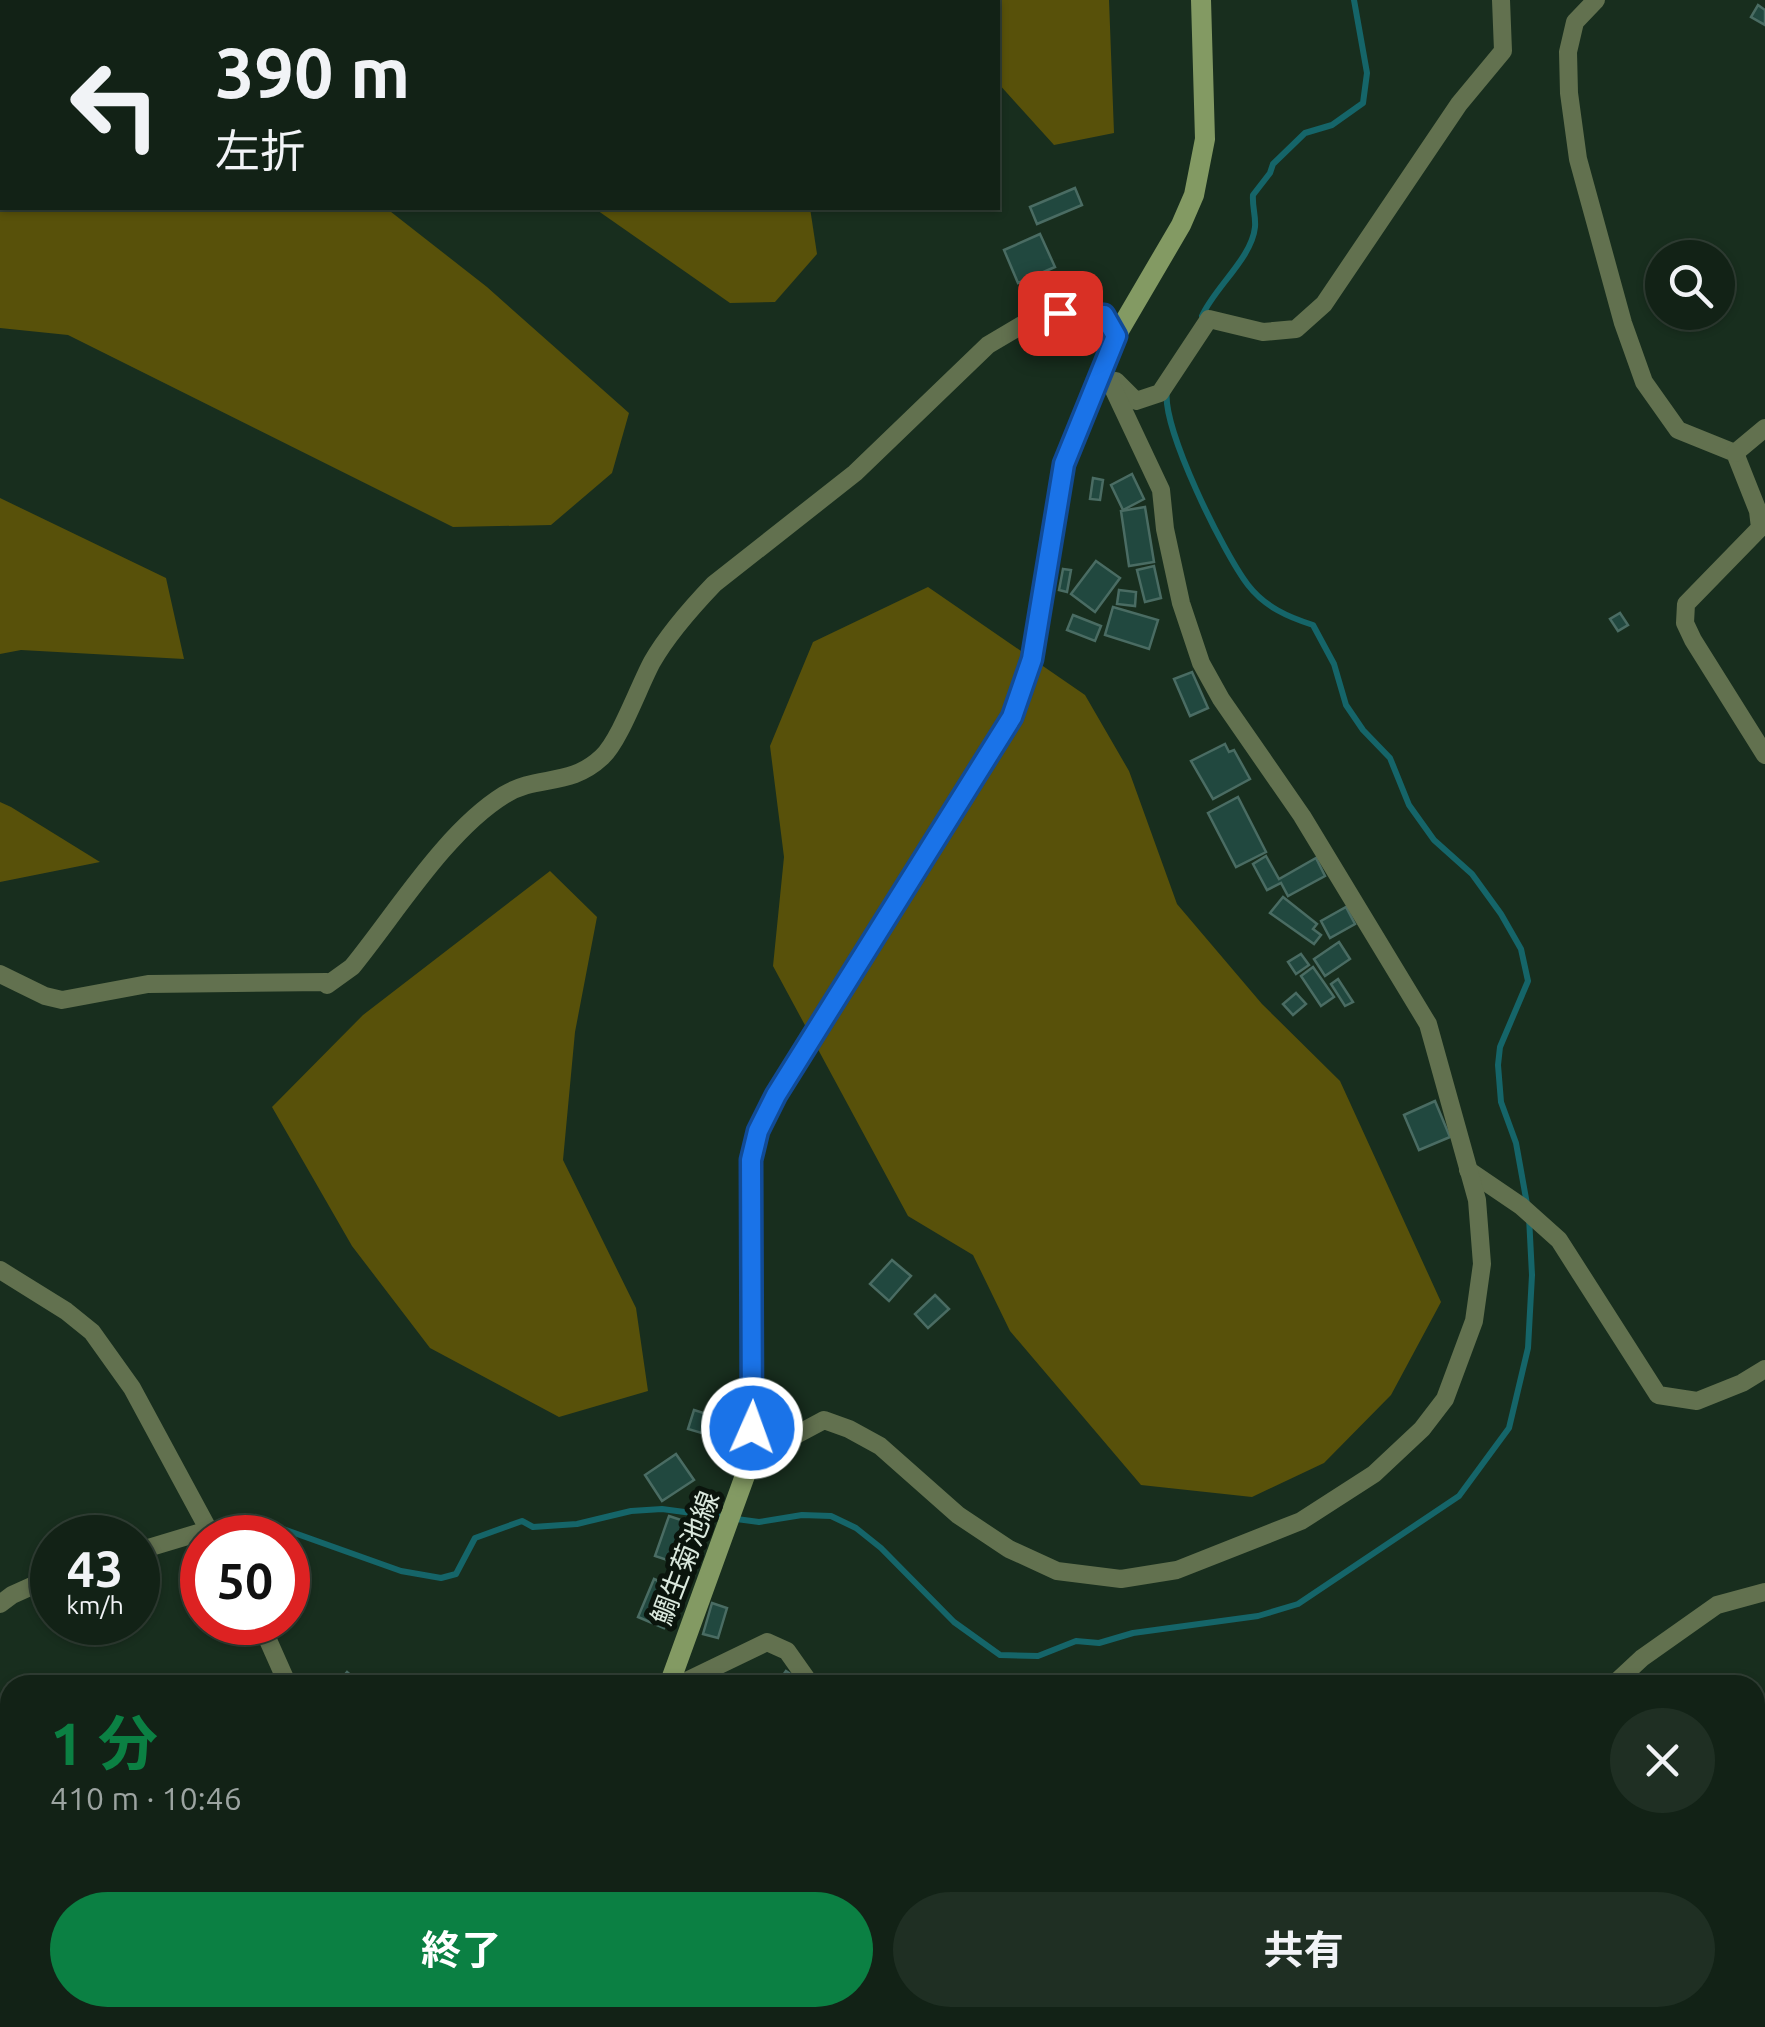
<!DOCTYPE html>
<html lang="ja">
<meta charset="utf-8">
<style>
:root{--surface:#122216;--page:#1f2f23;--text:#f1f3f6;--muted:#9ca4a1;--line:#313f35;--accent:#0b8043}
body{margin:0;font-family:Ubuntu,"Noto Sans JP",sans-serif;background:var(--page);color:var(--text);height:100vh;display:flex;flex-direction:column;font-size:38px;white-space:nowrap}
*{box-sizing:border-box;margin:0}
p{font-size:32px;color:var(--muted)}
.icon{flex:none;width:55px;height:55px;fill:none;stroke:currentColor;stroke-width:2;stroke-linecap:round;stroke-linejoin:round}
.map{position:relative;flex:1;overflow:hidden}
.panel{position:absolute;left:0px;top:1675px;width:1765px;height:352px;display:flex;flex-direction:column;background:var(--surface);border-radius:30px 30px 0 0;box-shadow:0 2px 8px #0004,0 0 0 2px var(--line)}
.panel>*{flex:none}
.guide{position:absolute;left:0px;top:0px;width:1000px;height:210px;box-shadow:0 2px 8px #0004,0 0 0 2px var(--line);background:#122216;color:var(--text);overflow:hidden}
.buttons{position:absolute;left:1645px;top:240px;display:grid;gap:20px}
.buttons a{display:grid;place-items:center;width:90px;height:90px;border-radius:50%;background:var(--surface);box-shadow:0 2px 8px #0004,0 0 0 2px var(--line);font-size:50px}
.speed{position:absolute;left:30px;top:1515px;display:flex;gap:20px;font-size:50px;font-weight:700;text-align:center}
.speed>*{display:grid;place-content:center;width:130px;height:130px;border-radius:50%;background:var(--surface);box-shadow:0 2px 8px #0004,0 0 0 2px var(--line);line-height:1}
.speed small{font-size:25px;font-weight:400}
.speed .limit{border:15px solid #d22;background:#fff;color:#111}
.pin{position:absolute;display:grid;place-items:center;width:85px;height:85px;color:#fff;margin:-42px;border-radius:20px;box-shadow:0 5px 15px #0006}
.me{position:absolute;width:110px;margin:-55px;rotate:2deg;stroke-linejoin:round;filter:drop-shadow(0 0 8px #0008)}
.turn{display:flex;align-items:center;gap:35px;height:210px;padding:0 50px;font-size:45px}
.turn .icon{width:130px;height:130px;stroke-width:2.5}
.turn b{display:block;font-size:70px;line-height:85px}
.round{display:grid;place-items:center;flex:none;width:105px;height:105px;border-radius:52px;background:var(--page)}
.overview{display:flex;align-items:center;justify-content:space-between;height:170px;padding:0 50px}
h1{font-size:60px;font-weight:700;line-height:75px;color:var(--accent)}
.primary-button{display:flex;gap:20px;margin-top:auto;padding:20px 50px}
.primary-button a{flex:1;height:115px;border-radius:60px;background:var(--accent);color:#fff;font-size:40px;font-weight:700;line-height:115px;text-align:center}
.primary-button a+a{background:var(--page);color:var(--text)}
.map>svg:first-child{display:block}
.green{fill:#58510a}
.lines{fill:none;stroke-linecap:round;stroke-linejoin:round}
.stream{stroke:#156569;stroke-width:6}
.building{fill:#21483f;stroke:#4a6c63;stroke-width:2.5}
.minor{stroke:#62714f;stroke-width:18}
.secondary{stroke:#839a63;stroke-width:20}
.route-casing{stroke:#114b97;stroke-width:25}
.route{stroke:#1a73e8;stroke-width:18}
.labels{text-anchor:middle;stroke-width:10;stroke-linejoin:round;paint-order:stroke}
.street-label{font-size:28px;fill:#dae8dd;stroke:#0a140c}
</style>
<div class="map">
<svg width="1765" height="2027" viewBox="0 0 1765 2027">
<rect width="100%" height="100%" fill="#182e1e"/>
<g class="green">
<polygon points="0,0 752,0 753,2 2,2 2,208 386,208 487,287 629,413 612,473 551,525 453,527 68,335 0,328"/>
<polygon points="934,0 1109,0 1114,133 1054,145 998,83 998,2"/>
<polygon points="594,208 810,208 817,254 775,302 730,303"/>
<polygon points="0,498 166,578 184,659 21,650 0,654"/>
<polygon points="928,587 1085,695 1129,771 1177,904 1262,1004 1340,1081 1441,1302 1391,1395 1324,1463 1252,1497 1141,1485 1010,1331 973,1255 908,1216 773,966 784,857 770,746 813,642"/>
<polygon points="0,802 11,807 100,862 0,882"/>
<polygon points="550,871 597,917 575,1032 563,1160 636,1308 648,1391 559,1417 430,1348 352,1246 272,1107 363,1015"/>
<polygon points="1755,1787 1765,1791 1765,2027 817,2027 821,2018 1755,2018"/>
</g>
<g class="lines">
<g class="stream">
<path d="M1202,316C1214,288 1252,258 1255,227C1256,216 1252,206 1253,195L1270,173L1273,164L1305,133L1332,125L1363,103L1367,73L1354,0"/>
<path d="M1167,391C1161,427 1224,554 1248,585C1265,607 1288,617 1313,625L1334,664L1346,705L1363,730L1390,758L1409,805L1434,840L1472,874L1501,914L1521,949L1528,981L1500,1047L1498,1065L1501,1102L1516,1143L1527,1204"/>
<polyline points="269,1524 401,1571 441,1578 456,1574 475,1538 522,1521 533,1527 577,1524 631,1511 662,1509 759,1522 802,1515 831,1516 856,1528 881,1548 954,1622 1000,1655 1038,1656 1076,1641 1099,1643 1133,1633 1258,1616 1298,1604 1459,1496 1509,1428 1528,1348 1532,1275 1529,1217"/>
</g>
</g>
<g class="building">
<polygon points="1758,5 1765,10 1765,25 1751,17"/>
<polygon points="1075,188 1082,205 1037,224 1030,207"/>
<polygon points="1040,234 1055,267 1018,283 1004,250"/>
<polygon points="1132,474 1144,499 1123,510 1111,485"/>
<polygon points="1093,478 1103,480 1100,500 1090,499"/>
<polygon points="1145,507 1154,562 1129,566 1121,511"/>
<polygon points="1096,561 1120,578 1095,612 1071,594"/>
<polygon points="1154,566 1161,598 1145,602 1137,570"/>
<polygon points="1063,569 1071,570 1067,592 1059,590"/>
<polygon points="1119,590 1136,592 1135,606 1117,604"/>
<polygon points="1113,607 1158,620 1149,649 1105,635"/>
<polygon points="1620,613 1628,625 1618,631 1610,619"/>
<polygon points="1073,615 1101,626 1095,641 1067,630"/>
<polygon points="1192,672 1208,708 1190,716 1174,679"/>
<polygon points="1225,744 1229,752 1234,750 1250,779 1213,799 1191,761"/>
<polygon points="1238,797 1266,852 1236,867 1208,813"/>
<polygon points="1266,856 1279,879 1316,858 1325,876 1288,896 1281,883 1267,890 1253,864"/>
<polygon points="1283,897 1317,924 1313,929 1321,935 1314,944 1270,913"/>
<polygon points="1346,907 1355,924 1330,938 1321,921"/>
<polygon points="1339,942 1350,959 1325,976 1314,959"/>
<polygon points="1301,954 1309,965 1296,974 1288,962"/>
<polygon points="1313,967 1334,997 1321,1006 1301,976"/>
<polygon points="1338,979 1353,1002 1345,1006 1331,984"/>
<polygon points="1296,993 1306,1004 1293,1015 1283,1004"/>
<polygon points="1435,1101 1450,1137 1419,1150 1404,1115"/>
<polygon points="892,1260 911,1276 889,1301 870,1284"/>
<polygon points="935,1295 949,1309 928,1328 915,1314"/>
<polygon points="694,1410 710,1415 705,1434 688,1429"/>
<polygon points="676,1454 694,1480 662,1501 645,1475"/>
<polygon points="669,1516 699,1526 685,1566 655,1556"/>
<polygon points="654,1579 680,1590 664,1628 638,1617"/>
<polygon points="712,1603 727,1608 718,1638 703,1634"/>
<polygon points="786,1671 804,1683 802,1685 776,1685"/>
<polygon points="347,1672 362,1685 336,1685"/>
<polygon points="457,2018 544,2018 543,2026 457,2020"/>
</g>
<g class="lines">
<g class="minor">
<polyline points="1596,0 1575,22 1568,52 1569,93 1578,159 1623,323 1644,382 1678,430 1735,453 1758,511 1760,528 1686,604 1685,623 1693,640 1765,755"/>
<polyline points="1116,381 1136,401 1160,393 1209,319 1263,332 1296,329 1324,304 1459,104 1503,51 1501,0"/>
<polyline points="1735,453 1765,428"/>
<path d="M0,974L45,996L62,1000L148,984L327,982V985L352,967C396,913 446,831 504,795C538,774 569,788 602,757C620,740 639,686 652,662C668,634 692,607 714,584L855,473L988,345L1027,322L1060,313L1104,315L1116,336"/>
<polyline points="1468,1170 1521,1206 1559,1240 1658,1395 1697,1401 1742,1383 1765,1369"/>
<polyline points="0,1270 66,1311 92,1332 132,1388 213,1538"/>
<polyline points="751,1459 824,1420 849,1429 880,1446 958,1515 1009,1549 1057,1571 1121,1579 1177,1570 1301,1521 1374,1474 1422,1429 1445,1399 1474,1321 1482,1264 1477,1200 1428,1024 1302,816 1221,699 1201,663 1181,603 1165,529 1161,490 1103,367"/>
<polyline points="138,1551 208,1530"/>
<polyline points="0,1604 12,1595 52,1577"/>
<polyline points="260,1622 288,1685"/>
<polyline points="678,1685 767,1642 787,1651 811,1685"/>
<polyline points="1613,1685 1642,1658 1717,1605 1765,1592"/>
<polyline points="0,1940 10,1930"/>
</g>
<g class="secondary">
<polyline points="669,1685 751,1459 754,1366 751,1160 758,1131 776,1095 1012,717 1032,659 1064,464 1116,336 1181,225 1194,195 1205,139 1201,0"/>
<polyline points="582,2027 585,2018"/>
</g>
</g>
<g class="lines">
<defs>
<polyline id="route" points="752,1428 751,1160 758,1131 776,1095 1012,717 1032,659 1064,464 1116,336 1104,315 1060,313"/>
</defs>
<use href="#route" class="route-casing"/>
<use href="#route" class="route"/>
</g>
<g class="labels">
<g class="street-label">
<text transform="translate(685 1558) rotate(-69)" y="10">鯛生菊池線</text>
</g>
</g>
</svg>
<div class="buttons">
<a><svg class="icon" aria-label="search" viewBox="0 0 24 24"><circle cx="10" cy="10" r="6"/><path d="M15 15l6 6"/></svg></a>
</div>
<div class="speed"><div>43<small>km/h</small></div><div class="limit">50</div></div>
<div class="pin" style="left:1060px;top:313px;background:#d93025"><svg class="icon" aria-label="arrive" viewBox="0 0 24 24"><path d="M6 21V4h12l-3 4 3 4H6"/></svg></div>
<svg class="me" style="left:752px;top:1428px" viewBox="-20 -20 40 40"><circle r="17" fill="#1a73e8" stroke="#fff" stroke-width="3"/><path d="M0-11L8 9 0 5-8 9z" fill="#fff"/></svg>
<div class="guide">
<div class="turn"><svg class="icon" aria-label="left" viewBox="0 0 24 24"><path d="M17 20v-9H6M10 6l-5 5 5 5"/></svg><div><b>390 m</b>左折</div></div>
</div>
<section class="panel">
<div class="overview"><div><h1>1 分</h1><p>410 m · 10:46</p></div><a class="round"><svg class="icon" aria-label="close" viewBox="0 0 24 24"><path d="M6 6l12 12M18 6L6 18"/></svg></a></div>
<div class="primary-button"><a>終了</a><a>共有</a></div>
</section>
</div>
